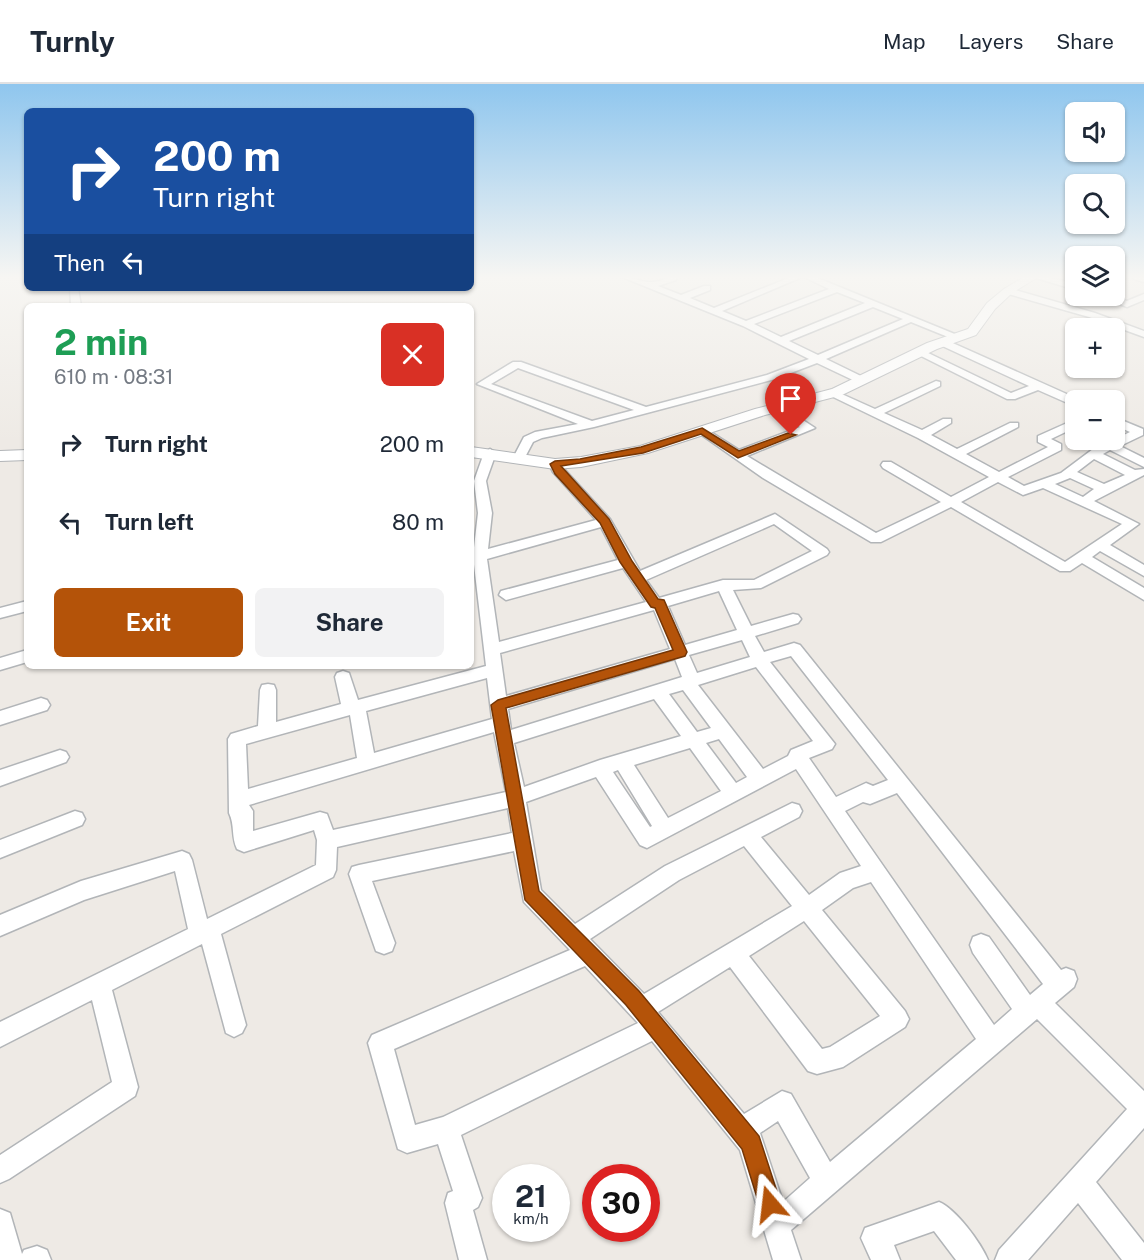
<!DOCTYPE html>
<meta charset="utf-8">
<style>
:root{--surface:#fff;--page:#f2f2f3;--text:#1f2937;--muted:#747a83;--line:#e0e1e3;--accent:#b45309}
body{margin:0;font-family:"Public Sans",sans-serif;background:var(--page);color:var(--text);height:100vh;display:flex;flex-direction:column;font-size:22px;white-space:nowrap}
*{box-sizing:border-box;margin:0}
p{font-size:20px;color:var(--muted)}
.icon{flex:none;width:33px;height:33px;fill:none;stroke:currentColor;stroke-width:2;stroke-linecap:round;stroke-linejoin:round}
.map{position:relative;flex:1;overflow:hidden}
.details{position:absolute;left:24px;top:219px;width:450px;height:366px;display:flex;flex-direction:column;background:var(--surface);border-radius:9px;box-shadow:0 2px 4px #0004}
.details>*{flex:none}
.hud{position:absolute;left:24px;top:24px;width:450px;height:183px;border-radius:9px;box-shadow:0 2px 4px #0004;background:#1a4fa0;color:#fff;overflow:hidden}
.fabs{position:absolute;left:1065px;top:18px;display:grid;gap:12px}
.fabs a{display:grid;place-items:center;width:60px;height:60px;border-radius:9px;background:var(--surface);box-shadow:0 2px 4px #0004;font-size:30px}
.speed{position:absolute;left:492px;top:1080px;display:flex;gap:12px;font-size:30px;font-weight:700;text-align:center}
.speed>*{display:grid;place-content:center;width:78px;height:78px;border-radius:50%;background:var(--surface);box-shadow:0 2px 4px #0004;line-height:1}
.speed small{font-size:15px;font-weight:400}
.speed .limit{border:9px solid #d22;background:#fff;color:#111}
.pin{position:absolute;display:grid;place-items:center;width:51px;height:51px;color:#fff;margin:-62px -26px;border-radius:50% 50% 50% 0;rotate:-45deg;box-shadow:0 0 6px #0007}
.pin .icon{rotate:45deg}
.me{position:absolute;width:66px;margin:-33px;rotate:343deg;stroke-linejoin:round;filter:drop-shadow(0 0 4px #0008)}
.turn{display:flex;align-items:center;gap:21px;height:126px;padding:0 30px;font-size:27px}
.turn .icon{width:78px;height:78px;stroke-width:2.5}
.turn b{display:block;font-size:42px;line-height:51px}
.then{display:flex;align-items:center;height:57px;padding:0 30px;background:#0003;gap:12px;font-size:22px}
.round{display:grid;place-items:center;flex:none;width:63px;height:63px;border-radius:9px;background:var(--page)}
.overview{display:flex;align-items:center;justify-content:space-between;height:102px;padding:0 30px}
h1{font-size:36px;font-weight:700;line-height:45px;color:#1e9e55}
.action{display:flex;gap:12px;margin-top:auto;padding:12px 30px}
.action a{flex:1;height:69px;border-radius:9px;background:var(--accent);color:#fff;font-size:24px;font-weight:700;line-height:69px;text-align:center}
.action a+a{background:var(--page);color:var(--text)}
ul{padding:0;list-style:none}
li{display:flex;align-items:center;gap:18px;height:78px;padding:0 30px}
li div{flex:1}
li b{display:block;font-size:22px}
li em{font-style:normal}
header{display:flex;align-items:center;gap:36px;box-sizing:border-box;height:84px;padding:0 30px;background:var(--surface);border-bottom:2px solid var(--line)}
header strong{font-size:28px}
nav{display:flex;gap:33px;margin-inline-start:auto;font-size:21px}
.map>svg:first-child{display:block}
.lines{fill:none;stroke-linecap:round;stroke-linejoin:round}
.minor-casing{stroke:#b2b5b8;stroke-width:3}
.tertiary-casing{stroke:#b2b5b8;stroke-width:2}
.minor{fill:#fff;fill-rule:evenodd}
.tertiary{fill:#fff;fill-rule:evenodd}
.route{fill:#b45309;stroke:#753606;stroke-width:1.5}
</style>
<header>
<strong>Turnly</strong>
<nav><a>Map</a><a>Layers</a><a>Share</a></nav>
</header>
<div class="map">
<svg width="1144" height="1176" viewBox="0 0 1144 1176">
<rect width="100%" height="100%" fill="#eeeae5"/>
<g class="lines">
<defs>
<g id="minor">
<path d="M622,193C632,193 644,199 652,198C660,198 667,193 677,193L676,196L658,202L681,211L704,202H710V206L690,214L714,224L791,193H802L722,227L746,237L829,205L804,193H815L962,253L953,255L911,238L826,275L865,294V298H857L817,279L775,295L594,343L542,354L533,358L523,377H515L513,374L524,353L535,348L578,340L477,300L513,278H521L646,323L767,291L809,275L743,242ZM837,208L865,219L781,253L754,240ZM873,223L903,235L818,271L789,257ZM518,284L634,326L592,337L491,300Z"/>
<polygon points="1033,193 1047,193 1076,200 1076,206"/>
<polygon points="1117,193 1127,193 1114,201 1114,194"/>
<polygon points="1133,193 1144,193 1144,198 1134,195"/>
<polygon points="70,204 78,204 81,222 71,222"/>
<polygon points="1008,204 1095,229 1144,247 1144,253 1089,233 1005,209 1005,205"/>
<polygon points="1144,210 1144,216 1127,223 1099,212 1111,212 1127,217"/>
<polygon points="942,255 946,256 1080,316 1076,316 1076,322 1072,321 1038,306 1015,315 1007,315 913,268 922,266 1011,309 1029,302 938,260 937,258"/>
<path d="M936,297L940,298V302L884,329L922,346L943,335H951V339L931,351L957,365L1010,339H1018V343L966,370L999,388L1048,363L1038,358V352L1076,335V343L1051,355L1061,360V366L1008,393L1024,402L1061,389L1093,365L1076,359L1074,356L1076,354L1089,356L1103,361L1130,348L1114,341V333L1143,345V351L1120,362L1144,374V383L1110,366L1103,370L1135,386L1144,385V391L1094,417L1139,440L1110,461L1144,481V492L1100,467L1092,473L1144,504V516L1082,479L1070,487H1060L951,423L881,458H871L763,394L696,347L702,343L706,345L739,366L800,343L770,323L776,320L780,321L815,344L747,372L876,449L941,418L883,384L881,381L883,378H891L951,413L989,393L918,354L825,309L831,306L835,307L875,325ZM1094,375L1125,391L1104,400L1077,388ZM1070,394L1094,405L1083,413L1055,400ZM998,398L1023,411L1043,404L1122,440L1065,478L961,418Z"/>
<path d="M490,365L496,369L486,397L492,429L488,465L596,436L553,388L549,380L555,376L559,377L565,386L610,435L640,487L775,430L827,465L829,468L827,471L761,504L733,506L751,542L793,530L798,531L801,535L798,539L755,552L764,568L794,559L800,561L1061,886L1066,884L1074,887L1077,895L1074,903L1055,919L1144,1007V1044L1096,1098L1144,1159V1176H1122L1078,1119L1028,1176H995L999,1166L1127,1025L1037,935L791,1146L801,1176H773L740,1066L652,957L461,1051L482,1114L478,1123L473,1126L487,1176H459L445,1119L448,1109L453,1107L438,1060L407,1069L398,1065L368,959L372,951L570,866L524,818L514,767L372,797L395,859L392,867L384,870L376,867L349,790L352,783L359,781L512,749L508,724L337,763L336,786L333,793L221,850L246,941L242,949L234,953L226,949L202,860L112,906L138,1003L135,1012L9,1095L0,1099V1071L112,998L92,916L0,963V938L188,845L175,787L84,816L0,852V831L81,797L182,767L189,770L192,776L207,835L316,781L317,756L314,746L244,768L237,765C231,753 235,741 229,729L228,655L231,650L258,642L260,606L262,601L268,600L274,601L276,606V638L341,620L335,593L337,589L343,587L349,589L358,616L486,582L473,472L478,429L474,397L484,369ZM774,440L812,467L754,496H723L659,514L646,496ZM601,443L618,476L501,507L499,511L506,516L623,484L646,518L499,558L487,475ZM719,507L737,546L685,561L668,522ZM654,526L670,565L506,612L500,569ZM742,556L750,573L697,589L689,571ZM791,572L888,696L873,702L866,699L836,713L809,674L832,665L835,660L770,578ZM675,575L682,593L511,646L508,625ZM756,583L813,657L791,666L788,672L763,685L698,601ZM487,594L492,635L374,669L366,627ZM683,606L711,644L697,648L669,610ZM654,615L681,652L600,676L524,703L514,659ZM350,631L357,674L248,705L246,660ZM494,648L506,708L333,746L327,730L320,728L253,747V727L249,721ZM719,655L747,693L736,699L706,659ZM690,664L721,707L668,734L634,681ZM796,685L861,782L840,789L809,811L761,753L799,733L802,727L799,721L792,719L665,782L575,840L541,806L526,718L596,693L640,761L647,764ZM618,686L652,742L650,743L613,688ZM897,709L1043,900L1030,911L989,853L981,850L973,853L970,861L973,869L1012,925L994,941L845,727L863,718L870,720ZM744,762L792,822L644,910L590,855L679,796ZM871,798L976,955L830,1078L791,1010L782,1007L744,1030L658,928L730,883L808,987L817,990L843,983L905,943L909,935L905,927L822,826L853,804ZM804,837L880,932L830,963L822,965L749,872ZM585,882L638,939L443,1033L415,1041L394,965ZM778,1037L810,1094L783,1118L760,1049Z"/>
<polygon points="27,517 27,527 0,534 0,524"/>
<polygon points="27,566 27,578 0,586 0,574"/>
<polygon points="41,614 47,616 50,621 47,626 0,641 0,627"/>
<polygon points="60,666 66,668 69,673 66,678 0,702 0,686"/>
<polygon points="75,727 82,729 85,735 82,741 0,774 0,756"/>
<path d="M939,1118C956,1125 981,1159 988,1176H956L934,1147L894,1161L900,1176H871L861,1154L865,1144Z"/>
<polygon points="0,1125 10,1129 22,1170 24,1166 37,1162 47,1166 51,1176 0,1176"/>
</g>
<g id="tertiary">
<polygon points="1024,193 1038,193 1012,209 995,225 976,251 937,265 842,311 765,331 648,369 581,383 555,385 471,373 471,363 555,375 581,373 640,362 755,325 832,305 927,259 968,245 987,219 1004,205"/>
<polygon points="27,366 27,376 0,377 0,367"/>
</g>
</defs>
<use href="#minor" class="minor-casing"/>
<use href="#tertiary" class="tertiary-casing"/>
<use href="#minor" class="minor"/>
<use href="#tertiary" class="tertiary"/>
</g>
<linearGradient id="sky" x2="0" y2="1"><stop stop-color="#8fc6ee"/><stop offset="0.54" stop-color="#f7f6f3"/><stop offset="1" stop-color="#f7f6f3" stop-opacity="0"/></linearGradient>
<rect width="1144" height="358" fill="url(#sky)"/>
<polygon class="route" points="702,344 739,367 788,349 796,351 738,374 701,350 643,369 561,382 609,435 632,477 658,515 664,516 687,568 685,572 506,624 539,807 639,907 759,1052 781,1120 778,1128 770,1132 762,1128 759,1120 742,1065 626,921 525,816 491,621 498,616 673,566 655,524 651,523 620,478 600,439 555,390 550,380 555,377 580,375 641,363"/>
</svg>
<div class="fabs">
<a><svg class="icon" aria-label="sound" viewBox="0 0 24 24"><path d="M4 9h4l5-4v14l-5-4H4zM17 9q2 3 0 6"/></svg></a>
<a><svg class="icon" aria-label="search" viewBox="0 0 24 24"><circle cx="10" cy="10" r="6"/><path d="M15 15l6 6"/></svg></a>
<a><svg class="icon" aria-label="layers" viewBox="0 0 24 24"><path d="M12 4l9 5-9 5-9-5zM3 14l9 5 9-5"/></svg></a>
<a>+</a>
<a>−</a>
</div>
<div class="speed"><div>21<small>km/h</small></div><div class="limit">30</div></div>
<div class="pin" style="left:791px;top:351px;background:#d93025"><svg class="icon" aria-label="arrive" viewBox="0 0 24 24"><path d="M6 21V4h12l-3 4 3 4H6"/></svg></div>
<svg class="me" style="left:770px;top:1120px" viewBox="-20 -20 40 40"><path d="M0-17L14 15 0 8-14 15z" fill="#b45309" stroke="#fff" stroke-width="4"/></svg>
<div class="hud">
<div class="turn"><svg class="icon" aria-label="right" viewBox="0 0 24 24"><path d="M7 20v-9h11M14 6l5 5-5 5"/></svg><div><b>200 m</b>Turn right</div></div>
<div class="then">Then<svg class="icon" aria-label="left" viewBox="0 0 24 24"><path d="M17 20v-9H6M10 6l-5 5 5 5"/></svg></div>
</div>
<section class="details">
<div class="overview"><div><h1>2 min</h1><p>610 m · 08:31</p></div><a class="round" style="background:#d93025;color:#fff"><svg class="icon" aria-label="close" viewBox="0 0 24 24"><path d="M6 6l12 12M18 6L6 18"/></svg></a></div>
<ul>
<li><svg class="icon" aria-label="right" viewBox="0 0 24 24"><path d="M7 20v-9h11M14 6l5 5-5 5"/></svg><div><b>Turn right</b></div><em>200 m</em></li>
<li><svg class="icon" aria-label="left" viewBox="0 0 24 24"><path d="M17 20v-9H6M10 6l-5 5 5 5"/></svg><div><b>Turn left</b></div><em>80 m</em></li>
</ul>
<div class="action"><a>Exit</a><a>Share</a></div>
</section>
</div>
